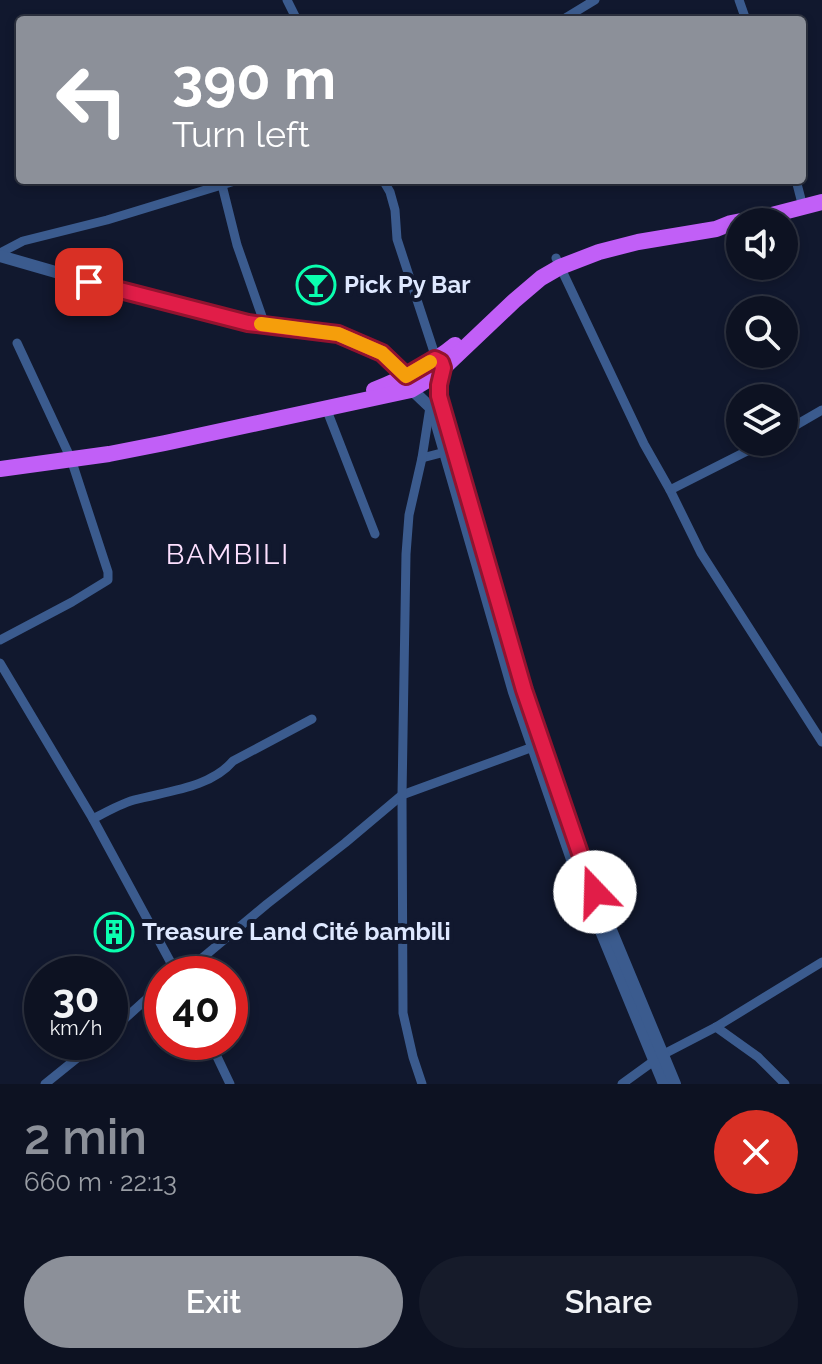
<!DOCTYPE html>
<meta charset="utf-8">
<style>
:root{--surface:#0d1222;--page:#161b2a;--text:#f1f3f6;--muted:#9a9ea5;--line:#2d3240;--accent:#8c9099}
body{margin:0;font-family:Raleway,sans-serif;background:var(--page);color:var(--text);height:100vh;display:flex;flex-direction:column;font-size:30px;white-space:nowrap}
*{box-sizing:border-box;margin:0}
p{font-size:26px;color:var(--muted)}
.icon{flex:none;width:44px;height:44px;fill:none;stroke:currentColor;stroke-width:2;stroke-linecap:round;stroke-linejoin:round}
.map{position:relative;height:1084px;overflow:hidden}
.drawer{display:flex;flex-direction:column;background:var(--surface);flex:1}
.drawer>*{flex:none}
.banner{position:absolute;left:16px;top:16px;width:790px;height:168px;border-radius:8px;box-shadow:0 4px 12px #0003,0 0 0 2px var(--line);background:#8c9099;color:#fff;overflow:hidden}
.fabs{position:absolute;left:726px;top:208px;display:grid;gap:16px}
.fabs a{display:grid;place-items:center;width:72px;height:72px;border-radius:50%;background:var(--surface);box-shadow:0 4px 12px #0003,0 0 0 2px var(--line);font-size:40px}
.speed{position:absolute;left:24px;top:956px;display:flex;gap:16px;font-size:40px;font-weight:700;text-align:center}
.speed>*{display:grid;place-content:center;width:104px;height:104px;border-radius:50%;background:var(--surface);box-shadow:0 4px 12px #0003,0 0 0 2px var(--line);line-height:1}
.speed small{font-size:20px;font-weight:400}
.speed .limit{border:12px solid #d22;background:#fff;color:#111}
.pin{position:absolute;display:grid;place-items:center;width:68px;height:68px;color:#fff;margin:-34px;border-radius:16px;box-shadow:0 4px 12px #0006}
.me{position:absolute;width:88px;margin:-44px;rotate:339deg;stroke-linejoin:round;filter:drop-shadow(0 0 6px #0008)}
.turn{display:flex;align-items:center;gap:28px;height:168px;padding:0 24px;font-size:36px}
.turn .icon{width:104px;height:104px;stroke-width:2.5}
.turn b{display:block;font-size:56px;line-height:68px}
.round{display:grid;place-items:center;flex:none;width:84px;height:84px;border-radius:42px;background:var(--page)}
.summary{display:flex;align-items:center;justify-content:space-between;height:136px;padding:0 24px}
h1{font-size:48px;font-weight:600;line-height:60px;color:var(--accent)}
.cta{display:flex;gap:16px;margin-top:auto;padding:16px 24px}
.cta a{flex:1;height:92px;border-radius:48px;background:var(--accent);color:#fff;font-size:32px;font-weight:600;line-height:92px;text-align:center}
.cta a+a{background:var(--page);color:var(--text)}
.map>svg:first-child{display:block}
.lines{fill:none;stroke-linecap:round;stroke-linejoin:round}
.minor{stroke:#3b5b8e;stroke-width:9}
.tertiary{stroke:#3b5b8e;stroke-width:12}
.trunk{stroke:#c15ff7;stroke-width:16}
.route-casing{stroke:#92132f;stroke-width:20}
.route{stroke:#e11d48;stroke-width:14}
.slow{stroke:#f59e0b;stroke-width:14}
.labels{text-anchor:middle;stroke-width:8;stroke-linejoin:round;paint-order:stroke}
.poi-label{font-size:24px;font-weight:bold;fill:#dee8ff;stroke:#11182e;text-anchor:start}
.quarter-label{font-size:28px;letter-spacing:2px;fill:#fde0ff;stroke:#11182e}
</style>
<div class="map">
<svg width="822" height="1084" viewBox="0 0 822 1084">
<rect width="100%" height="100%" fill="#11182e"/>
<g class="lines">
<g class="minor">
<polyline points="287,0 297,20"/>
<polyline points="739,0 746,20"/>
<polyline points="562,20 595,0"/>
<polyline points="383,180 390,192 395,210 397,239 436,358"/>
<polyline points="796,180 803,207"/>
<polyline points="222,185 237,245 265,325"/>
<polyline points="0,253 23,241 107,220 238,180"/>
<polyline points="556,258 644,444 670,490 701,553 822,742"/>
<polyline points="326,408 375,534"/>
<polyline points="784,432 822,410"/>
<polyline points="422,458 445,452"/>
<polyline points="670,490 765,442"/>
<polyline points="0,640 72,602 108,580 108,572 71,459 17,343"/>
<polyline points="0,663 93,819 177,974"/>
<path d="M93,819C106,812 120,804 134,800C167,791 210,788 233,761L312,719"/>
<polyline points="183,974 267,904 345,843 402,795 533,747"/>
<polyline points="716,1027 758,1057 785,1084"/>
<polyline points="110,1032 162,985"/>
<polyline points="210,1042 230,1084"/>
<polyline points="45,1084 97,1042"/>
<polyline points="422,1084 413,1057 403,1013 402,795 406,554 409,515 422,458 430,407"/>
<polyline points="622,1084 662,1055 716,1027 822,962"/>
</g>
<g class="tertiary">
<polyline points="0,256 118,290 248,323 338,334 372,348 391,360 406,376 409,387 430,407 436,421 514,692 575,868 664,1084"/>
<polyline points="443,368 439,385 439,396 524,690 545,754 584,865 675,1084"/>
</g>
<g class="trunk">
<path d="M374,390C403,378 431,365 455,345"/>
<polyline points="0,469 109,454 165,443 411,390 436,375 514,301 541,278 560,267 599,252 638,242 716,229 731,223 768,216 822,202"/>
</g>
</g>
<g class="lines">
<defs>
<polyline id="route" points="89,282 248,323 338,334 382,353 406,376 435,359 441,362 443,368 439,385 439,396 524,690 584,865 595,892"/>
</defs>
<use href="#route" class="route-casing"/>
<use href="#route" class="route"/>
<polyline class="slow" points="261,324 338,334 382,353 406,376 430,362"/>
</g>
<defs>
<symbol id="bar-ring" viewBox="-11 -11 22 22"><circle r="9.5" fill="#11182e" stroke="#0affaf" stroke-width="1.5"/><path d="M-6-5H6L.8 .8V4.5H3.5V6h-7V4.5H-.8V.8Z" fill="#0affaf"/></symbol>
<symbol id="building-ring" viewBox="-11 -11 22 22"><circle r="9.5" fill="#11182e" stroke="#0affaf" stroke-width="1.5"/><path d="M-4-6H4V6H1V3H-1V6H-4ZM-2.5-4.3h1.7v1.8h-1.7ZM.8-4.3h1.7v1.8H.8ZM-2.5-1h1.7V.8h-1.7ZM.8-1h1.7V.8H.8Z" fill="#0affaf"/></symbol>
</defs>
<g fill-rule="evenodd">
<use href="#bar-ring" x="294" y="263" width="44" height="44"/>
<use href="#building-ring" x="92" y="910" width="44" height="44"/>
</g>
<g class="labels">
<g class="poi-label">
<text x="344" y="293">Pick Py Bar</text>
<text x="142" y="940">Treasure Land Cité bambili</text>
</g>
<g class="quarter-label">
<text x="228" y="564">BAMBILI</text>
</g>
</g>
</svg>
<div class="fabs">
<a><svg class="icon" aria-label="sound" viewBox="0 0 24 24"><path d="M4 9h4l5-4v14l-5-4H4zM17 9q2 3 0 6"/></svg></a>
<a><svg class="icon" aria-label="search" viewBox="0 0 24 24"><circle cx="10" cy="10" r="6"/><path d="M15 15l6 6"/></svg></a>
<a><svg class="icon" aria-label="layers" viewBox="0 0 24 24"><path d="M12 4l9 5-9 5-9-5zM3 14l9 5 9-5"/></svg></a>
</div>
<div class="speed"><div>30<small>km/h</small></div><div class="limit">40</div></div>
<div class="pin" style="left:89px;top:282px;background:#d93025"><svg class="icon" aria-label="arrive" viewBox="0 0 24 24"><path d="M6 21V4h12l-3 4 3 4H6"/></svg></div>
<svg class="me" style="left:595px;top:892px" viewBox="-20 -20 40 40"><circle r="19" fill="#fff"/><path d="M0-13L10 11 0 6-10 11z" fill="#e11d48"/></svg>
<div class="banner">
<div class="turn"><svg class="icon" aria-label="left" viewBox="0 0 24 24"><path d="M17 20v-9H6M10 6l-5 5 5 5"/></svg><div><b>390 m</b>Turn left</div></div>
</div>
</div>
<section class="drawer">
<div class="summary"><div><h1>2 min</h1><p>660 m · 22:13</p></div><a class="round" style="background:#d93025;color:#fff"><svg class="icon" aria-label="close" viewBox="0 0 24 24"><path d="M6 6l12 12M18 6L6 18"/></svg></a></div>
<div class="cta"><a>Exit</a><a>Share</a></div>
</section>
